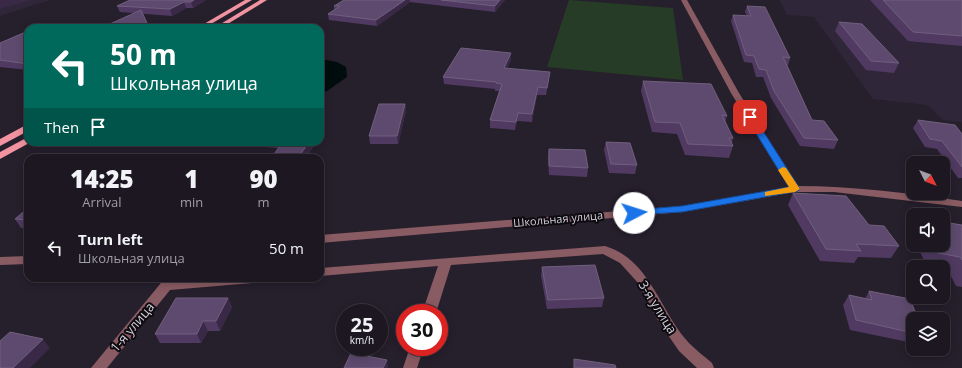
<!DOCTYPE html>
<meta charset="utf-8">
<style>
:root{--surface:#1c1721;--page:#29242e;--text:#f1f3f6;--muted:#a09fa5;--line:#3a363f}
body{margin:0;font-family:"Open Sans",sans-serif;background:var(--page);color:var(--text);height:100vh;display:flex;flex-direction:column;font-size:15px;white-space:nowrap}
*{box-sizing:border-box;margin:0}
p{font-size:13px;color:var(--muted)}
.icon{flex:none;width:22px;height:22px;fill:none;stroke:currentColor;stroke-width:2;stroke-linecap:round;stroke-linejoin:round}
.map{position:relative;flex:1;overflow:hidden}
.panel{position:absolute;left:24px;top:154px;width:300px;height:128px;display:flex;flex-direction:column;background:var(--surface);border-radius:12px;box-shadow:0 2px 10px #0003,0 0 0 1px var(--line)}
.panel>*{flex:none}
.banner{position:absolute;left:24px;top:24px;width:300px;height:122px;border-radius:12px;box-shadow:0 2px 10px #0003,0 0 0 1px var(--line);background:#00695c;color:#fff;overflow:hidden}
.needle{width:26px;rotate:132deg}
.tools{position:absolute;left:906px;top:156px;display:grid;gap:8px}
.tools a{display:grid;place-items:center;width:44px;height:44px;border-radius:8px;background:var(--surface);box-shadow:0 2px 10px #0003,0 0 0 1px var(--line);font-size:20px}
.speed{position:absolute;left:336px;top:304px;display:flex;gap:8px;font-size:20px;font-weight:700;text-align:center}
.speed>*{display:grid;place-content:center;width:52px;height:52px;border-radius:50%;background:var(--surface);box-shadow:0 2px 10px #0003,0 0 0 1px var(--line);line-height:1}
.speed small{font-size:10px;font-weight:400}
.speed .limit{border:6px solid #d22;background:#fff;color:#111}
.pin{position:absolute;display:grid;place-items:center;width:34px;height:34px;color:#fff;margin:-17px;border-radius:8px;box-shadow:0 2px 6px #0006}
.me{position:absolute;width:44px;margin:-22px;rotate:85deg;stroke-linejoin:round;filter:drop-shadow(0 0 3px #0008)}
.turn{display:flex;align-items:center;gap:14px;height:84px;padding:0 20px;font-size:18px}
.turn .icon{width:52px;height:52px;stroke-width:2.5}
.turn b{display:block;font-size:28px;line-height:34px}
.then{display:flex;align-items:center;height:38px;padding:0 20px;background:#0003;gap:8px;font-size:15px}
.eta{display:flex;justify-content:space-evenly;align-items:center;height:68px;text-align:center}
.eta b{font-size:24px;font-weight:800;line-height:28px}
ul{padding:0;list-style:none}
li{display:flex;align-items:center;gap:12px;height:52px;padding:0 20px}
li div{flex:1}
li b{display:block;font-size:15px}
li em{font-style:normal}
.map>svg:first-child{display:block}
.built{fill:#302639}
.green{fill:#263c27}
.water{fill:#000c0d}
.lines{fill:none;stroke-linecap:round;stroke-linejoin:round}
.minor{fill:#895b62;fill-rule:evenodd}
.major{fill:#f193a1;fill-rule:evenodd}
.wall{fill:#503a61}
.shaded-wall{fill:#392946}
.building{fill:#5e4a6e;stroke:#715f7e}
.route{fill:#1a73e8;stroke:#114b97}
.slow{fill:#f59e0b}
.labels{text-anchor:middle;stroke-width:4;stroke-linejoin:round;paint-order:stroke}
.street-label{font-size:11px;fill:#d4cfd8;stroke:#0d0a10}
.near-street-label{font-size:13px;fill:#d4cfd8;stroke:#0d0a10}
</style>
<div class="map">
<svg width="962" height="368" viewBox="0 0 962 368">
<rect width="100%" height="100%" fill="#261f2c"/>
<g class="built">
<polygon points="0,0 50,0 0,16"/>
<polygon points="780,0 962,0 962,122 943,120 928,105 873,99 814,17 787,15"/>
</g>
<polygon class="green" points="569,0 673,8 683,80 547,67"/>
<polygon class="water" points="320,59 337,62 346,67 347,77 327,91 320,93"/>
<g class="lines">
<g class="minor">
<path d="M681,0H687L739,93L798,186C853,186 907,193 962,201V207L834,192H795L682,212L320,243V235L682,206L789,187L731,93Z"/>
<path d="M605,246C650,259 660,312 689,343C696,350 705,357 712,363L714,368H697L679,351L657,319L639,284L620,263L603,254L451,265L436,313H422L438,266L320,276V268Z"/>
<polygon points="28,256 28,264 0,265 0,257"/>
<polygon points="165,278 178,278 177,280 202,278 258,278 256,281 252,283 170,290 107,368 91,368"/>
<polygon points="410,347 424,347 417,368 403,368"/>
</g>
<g class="major">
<polygon points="245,0 252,0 204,28 197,28"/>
<polygon points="260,0 267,0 221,28 214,28"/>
<polygon points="28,124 28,131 0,146 0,139"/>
<polygon points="28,137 28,142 31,142 0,159 0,152"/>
</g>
</g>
<g class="wall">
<polygon points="206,0 193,8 186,8 172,16 120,12 117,6"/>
<polygon points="344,0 505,0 495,12 410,2 377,26 329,20 328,14 334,10 334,6"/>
<polygon points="870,0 962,0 962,46 908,41"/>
<polygon points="747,6 790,58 788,65 787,65 812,120 838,140 834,149 800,146 771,98 763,77 756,77 752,63 744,62 731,21 733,15 747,16 745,12"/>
<polygon points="839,22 899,63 894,73 866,70 835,31"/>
<polygon points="28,31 28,70 0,67 0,43"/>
<polygon points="511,53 511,60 507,68 549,79 546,95 537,95 532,122 517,121 515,130 490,128 490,120 499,91 495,91 495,89 444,84 443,77"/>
<polygon points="643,81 727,116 725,122 733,138 732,143 733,146 729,158 685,155 677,134 652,132 641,91"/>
<polygon points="405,104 406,111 398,144 370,144 369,136"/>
<polygon points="918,120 962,134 962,178 958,178 937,149 925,147 913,128"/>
<polygon points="158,142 194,142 187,147"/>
<polygon points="232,142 316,142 306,158 279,148 233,145"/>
<polygon points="606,142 637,165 635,174 609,173 604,150"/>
<polygon points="549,149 588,168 587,177 549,175 548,157"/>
<polygon points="793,193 869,225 899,246 891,258 858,257 854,263 820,261 788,205"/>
<polygon points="28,208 28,228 21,228 15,219"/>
<polygon points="943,222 962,225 962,287 956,286 949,272 943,271 943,267 927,267 917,245 943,245"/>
<polygon points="542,267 604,298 602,307 547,309 541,276"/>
<polygon points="869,291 913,319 913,343 850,330 843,305 849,295 865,299"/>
<polygon points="228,298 232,307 220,331 208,331 201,343 160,343 155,334"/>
</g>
<g class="shaded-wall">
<polygon points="0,0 31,0 0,9"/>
<polygon points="194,0 206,0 193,8 191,2"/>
<polygon points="405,0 410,0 410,2 377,26 376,20"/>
<polygon points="500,0 505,0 495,12 495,6"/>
<polygon points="184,2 186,8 172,16 170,9"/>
<polygon points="147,23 149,28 136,28"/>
<polygon points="511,53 511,60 504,75 504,68"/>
<polygon points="538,87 537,95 532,122 532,114"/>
<polygon points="405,104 406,111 398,144 397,136"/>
<polygon points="518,113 517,121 515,130 516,122"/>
<polygon points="323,120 325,128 320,135 320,124"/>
<polygon points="185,142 194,142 187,147"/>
<polygon points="309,142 316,142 306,158 298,158"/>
<polygon points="228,298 232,307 220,331 216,321"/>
<polygon points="203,321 208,331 201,343 197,334"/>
<polygon points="43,339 50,348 30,368 13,368"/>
<polygon points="387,360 388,368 383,368"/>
</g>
<g class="building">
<polygon points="130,0 194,0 191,2 184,2 170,9 117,6"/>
<polygon points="344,0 405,0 376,20 328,14 340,6 334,6"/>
<polygon points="441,0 500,0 495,6"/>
<polygon points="883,0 962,0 962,36 913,32"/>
<polygon points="747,6 765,7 790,58 783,57 812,120 824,121 838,140 804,138 774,91 766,70 759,69 754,56 746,55 733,15 751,16"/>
<polygon points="141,10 147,23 136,28 101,28"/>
<polygon points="839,22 862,24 899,63 871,61"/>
<polygon points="28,31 28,64 0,60 0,43"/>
<polygon points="461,48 511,53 504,68 550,72 547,88 538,87 532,114 518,113 516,122 490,120 502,84 496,83 496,82 443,77"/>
<polygon points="643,81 711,84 727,116 722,115 733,138 729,138 733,146 688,144 680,123 655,122"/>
<polygon points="379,104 405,104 397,136 369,136"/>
<polygon points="320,120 323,120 320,124"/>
<polygon points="918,120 955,125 962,134 962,167 942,141 930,139"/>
<polygon points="283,142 309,142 298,158 271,158"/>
<polygon points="606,142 630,143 637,165 611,164"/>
<polygon points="549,149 585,150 588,168 549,166"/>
<polygon points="96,156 116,158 93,158"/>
<polygon points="793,193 846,196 869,225 884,226 899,246 856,244 861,251 826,249"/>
<polygon points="28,208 28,220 15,219"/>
<polygon points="943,222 962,225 962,260 960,257 938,253 934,245 943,245 943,232 946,232 943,226"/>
<polygon points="595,265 604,298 548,300 542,267"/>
<polygon points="869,291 910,299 918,319 913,319 913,333 856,320 849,295 872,300"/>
<polygon points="176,298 228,298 216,321 203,321 197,334 155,334"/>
<polygon points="10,332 43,339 13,368 0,368 0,341"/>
<polygon points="351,353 387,360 383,368 344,368"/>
<polygon points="574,359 615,365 616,368 574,368"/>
</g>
<polygon class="route" points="747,115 754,117 800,189 798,191 682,212 631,215 629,213 634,210 682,206 789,187 746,117"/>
<polygon class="slow" points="783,167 786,168 800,189 795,192 765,196 765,192 789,187 778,170"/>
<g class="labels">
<g class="street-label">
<text transform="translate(558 219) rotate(-5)" y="4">Школьная улица</text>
</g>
<g class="near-street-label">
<text transform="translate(658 307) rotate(58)" y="5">3-я улица</text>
<text transform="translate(132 327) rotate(-50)" y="5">1-я улица</text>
</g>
</g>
</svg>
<div class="tools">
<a><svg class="needle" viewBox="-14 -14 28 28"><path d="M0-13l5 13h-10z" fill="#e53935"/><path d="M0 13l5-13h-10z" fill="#a09fa5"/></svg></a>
<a><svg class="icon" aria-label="sound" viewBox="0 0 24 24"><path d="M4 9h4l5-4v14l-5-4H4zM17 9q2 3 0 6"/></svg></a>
<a><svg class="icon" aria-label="search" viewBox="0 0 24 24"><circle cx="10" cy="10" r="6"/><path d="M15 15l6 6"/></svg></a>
<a><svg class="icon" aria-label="layers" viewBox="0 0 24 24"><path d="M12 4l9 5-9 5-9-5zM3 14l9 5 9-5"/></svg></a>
</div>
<div class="speed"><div>25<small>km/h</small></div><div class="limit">30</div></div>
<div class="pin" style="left:750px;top:117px;background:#d93025"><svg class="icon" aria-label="arrive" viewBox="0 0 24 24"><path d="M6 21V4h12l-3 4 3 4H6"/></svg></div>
<svg class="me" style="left:634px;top:213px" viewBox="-20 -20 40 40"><circle r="19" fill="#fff"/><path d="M0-13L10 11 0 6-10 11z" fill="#1a73e8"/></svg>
<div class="banner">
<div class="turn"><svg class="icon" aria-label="left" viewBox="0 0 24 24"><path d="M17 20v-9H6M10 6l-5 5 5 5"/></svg><div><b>50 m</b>Школьная улица</div></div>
<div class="then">Then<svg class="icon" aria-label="arrive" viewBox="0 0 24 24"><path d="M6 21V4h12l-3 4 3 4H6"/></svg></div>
</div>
<section class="panel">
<div class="eta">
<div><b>14:25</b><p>Arrival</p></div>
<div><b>1</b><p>min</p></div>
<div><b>90</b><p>m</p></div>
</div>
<ul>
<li><svg class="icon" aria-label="left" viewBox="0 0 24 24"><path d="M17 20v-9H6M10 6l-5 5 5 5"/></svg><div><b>Turn left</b><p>Школьная улица</p></div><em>50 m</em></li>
</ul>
</section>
</div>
